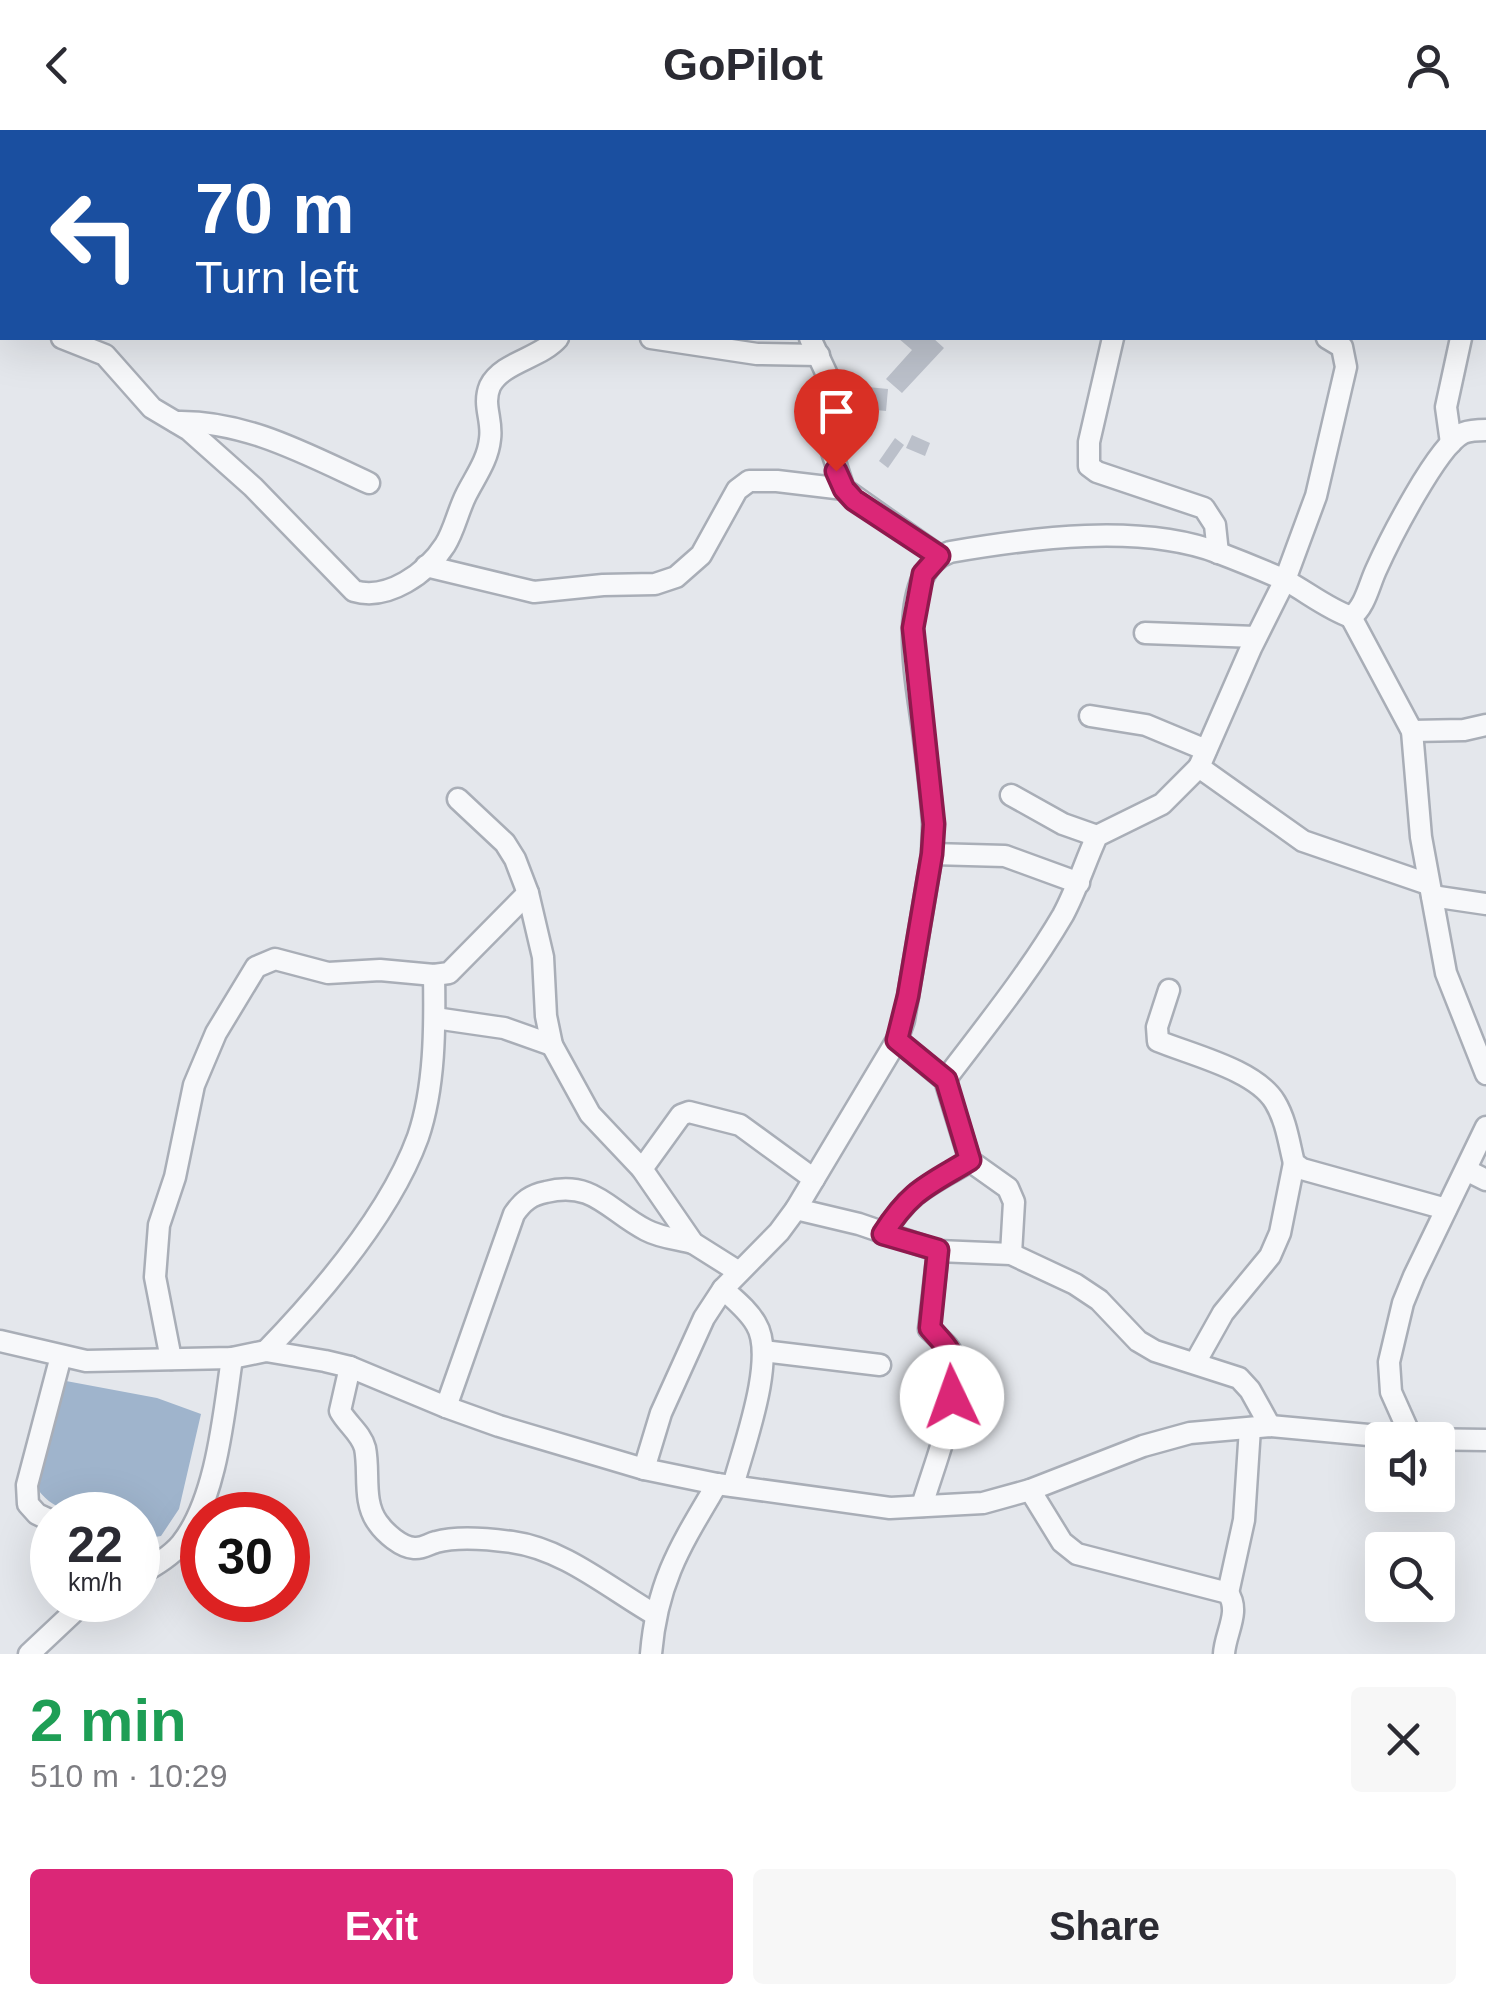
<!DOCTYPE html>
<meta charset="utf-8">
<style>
:root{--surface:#fff;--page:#f7f7f7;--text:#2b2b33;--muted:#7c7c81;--accent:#db2777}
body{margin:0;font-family:Helvetica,sans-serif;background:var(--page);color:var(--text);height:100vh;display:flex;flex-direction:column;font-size:38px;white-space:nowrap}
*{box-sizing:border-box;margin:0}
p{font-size:32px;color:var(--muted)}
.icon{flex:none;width:55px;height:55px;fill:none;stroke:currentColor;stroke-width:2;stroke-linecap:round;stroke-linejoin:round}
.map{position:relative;height:1524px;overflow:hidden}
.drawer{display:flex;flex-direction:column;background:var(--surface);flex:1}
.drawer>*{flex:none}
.top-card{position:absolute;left:0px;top:0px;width:1488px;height:210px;box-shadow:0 10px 40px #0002;background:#1a4fa0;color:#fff;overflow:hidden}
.buttons{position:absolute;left:1365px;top:1292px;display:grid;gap:20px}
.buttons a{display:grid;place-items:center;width:90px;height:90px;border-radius:10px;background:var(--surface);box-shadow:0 10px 40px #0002;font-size:50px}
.speed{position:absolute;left:30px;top:1362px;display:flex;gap:20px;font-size:50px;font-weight:700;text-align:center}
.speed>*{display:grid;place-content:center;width:130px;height:130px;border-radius:50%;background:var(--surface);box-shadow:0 10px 40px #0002;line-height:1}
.speed small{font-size:25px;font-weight:400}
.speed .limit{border:15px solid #d22;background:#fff;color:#111}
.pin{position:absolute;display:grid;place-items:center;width:85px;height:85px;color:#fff;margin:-102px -42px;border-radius:50% 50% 50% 0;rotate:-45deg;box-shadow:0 0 10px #0007}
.pin .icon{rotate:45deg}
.me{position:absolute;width:110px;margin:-55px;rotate:357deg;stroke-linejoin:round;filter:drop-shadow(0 0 8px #0008)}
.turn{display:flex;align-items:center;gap:35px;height:210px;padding:0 30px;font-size:45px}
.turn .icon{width:130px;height:130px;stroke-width:2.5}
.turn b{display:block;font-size:70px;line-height:85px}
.round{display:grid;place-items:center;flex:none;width:105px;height:105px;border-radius:10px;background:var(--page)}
.overview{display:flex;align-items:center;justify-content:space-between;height:170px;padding:0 30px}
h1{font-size:60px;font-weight:700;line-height:75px;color:#1e9e55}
.action{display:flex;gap:20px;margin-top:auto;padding:20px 30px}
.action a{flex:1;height:115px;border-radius:10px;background:var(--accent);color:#fff;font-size:40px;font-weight:700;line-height:115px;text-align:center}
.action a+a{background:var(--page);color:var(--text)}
header{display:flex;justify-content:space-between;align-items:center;height:130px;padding:0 30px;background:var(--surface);font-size:45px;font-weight:700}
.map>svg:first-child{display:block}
.water{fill:#9fb4cc}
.building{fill:#bbc0ca}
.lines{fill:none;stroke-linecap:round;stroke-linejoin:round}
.minor-casing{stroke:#a9aeb7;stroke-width:25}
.minor{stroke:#f7f8fa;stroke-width:20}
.route-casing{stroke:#8e194d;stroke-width:25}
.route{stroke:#db2777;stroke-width:18}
</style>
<header><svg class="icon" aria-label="back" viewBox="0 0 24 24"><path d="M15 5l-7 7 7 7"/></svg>GoPilot<svg class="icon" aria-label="person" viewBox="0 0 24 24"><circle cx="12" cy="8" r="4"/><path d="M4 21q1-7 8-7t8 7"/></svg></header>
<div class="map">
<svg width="1486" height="1524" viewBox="0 0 1486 1524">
<rect width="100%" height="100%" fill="#e4e7ec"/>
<path class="water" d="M66,1251L157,1268L201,1284L179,1379L161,1406L138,1410V1385C101,1385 56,1391 35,1355L52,1279Z"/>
<g class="building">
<polygon points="898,208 933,208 944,218 902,263 886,249 912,220"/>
<polygon points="837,254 888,259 886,281 835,276"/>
<polygon points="912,305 930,313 925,326 906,318"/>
<polygon points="895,308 904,315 888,338 879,331"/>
</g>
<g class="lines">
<defs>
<g id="minor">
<polyline points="56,0 62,2"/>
<polyline points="748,0 751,2"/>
<polyline points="503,2 505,0"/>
<polyline points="597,2 599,0"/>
<polyline points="876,2 879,0"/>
<polyline points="0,186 2,187"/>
<path d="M62,208L105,225L152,278L189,300L253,357L354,461C388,471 427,443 445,415C454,401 458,381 466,365C475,347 488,330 490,309C493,290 482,275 490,256C502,232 541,228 558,208"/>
<polyline points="651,208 757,224 819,225"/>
<polyline points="810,208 829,249 831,319 844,359 939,426"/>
<polyline points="1113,208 1089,312 1089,336 1097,342 1204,378 1215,395 1218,423"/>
<path d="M176,292C245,290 308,325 369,353"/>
<polyline points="1451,313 1446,277 1461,208"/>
<polyline points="426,436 534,462 603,455 655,454 676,447 701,425 737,360 749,351 777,351 844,359"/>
<polyline points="1351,487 1412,601 1421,707 1446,843 1486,944"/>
<polyline points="1145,503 1256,507"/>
<polyline points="1090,586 1146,595 1206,620"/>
<polyline points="1412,601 1464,600 1486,595"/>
<polyline points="1199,637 1251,518 1285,450 1316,366 1346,237 1342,217 1327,208"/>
<polyline points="1011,665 1063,694 1097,706"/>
<polyline points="458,669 505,713 515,729 528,763 543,827 546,886 552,915 590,984 642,1039 693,1113 739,1142"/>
<polyline points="932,724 1005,726 1079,753"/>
<polyline points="1432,766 1486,774"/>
<path d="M1169,860L1157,897L1158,911C1192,925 1256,940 1275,972C1286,990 1289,1013 1294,1033L1302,1039L1446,1079"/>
<polyline points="435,888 504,898 552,915"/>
<polyline points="897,910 945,950 970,1031 1008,1058 1014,1072 1011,1124"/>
<path d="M945,950C986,896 1029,843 1063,785C1077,759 1085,732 1097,706L1162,674L1199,637L1303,711L1428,754"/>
<polyline points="642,1039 681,985 689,982 740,995 814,1049"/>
<polyline points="1466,1040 1486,1050"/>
<polyline points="796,1079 859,1094 938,1121 1011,1124 1075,1154 1099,1170 1138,1211 1155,1221 1239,1248 1250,1260 1270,1296"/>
<path d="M883,1104C911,1060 927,1057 970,1031"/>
<path d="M723,1159C735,1170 748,1180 756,1194C777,1228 743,1318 733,1356"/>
<polyline points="0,1211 86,1231 232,1228 266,1221 325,1231 350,1237 446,1277 499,1296 644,1339 717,1354 890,1378 983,1373 1030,1360 1143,1316 1190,1303 1270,1296 1412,1309 1486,1310"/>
<path d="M266,1221C322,1163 390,1084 418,1007C435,957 435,897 434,845"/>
<polyline points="763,1221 880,1235"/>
<polyline points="171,1229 155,1147 159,1095 175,1047 194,955 216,903 256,837 275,829 328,843 380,840 434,845 449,843 528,763"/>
<polyline points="1195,1233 1223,1183 1270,1126 1280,1103 1294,1033"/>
<path d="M350,1237L340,1281C347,1294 361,1303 365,1318C370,1342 362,1372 378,1393C385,1403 401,1417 414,1418C423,1419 428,1414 436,1412C457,1406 490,1409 512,1412C564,1419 609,1458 654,1484"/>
<path d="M446,1277L514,1084C523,1071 531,1065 546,1062C593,1050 609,1081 646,1100C661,1108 678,1109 693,1113"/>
<polyline points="1412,1309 1391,1262 1389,1232 1403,1173 1414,1146 1486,997"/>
<path d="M644,1339L661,1283L704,1188L723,1159L779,1102L796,1079L897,910L904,890L932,724L933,694C931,663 927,632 923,601C917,555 893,442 950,422C1031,408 1141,393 1219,423C1240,431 1262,440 1283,449C1306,461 1326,478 1351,487C1365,477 1369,455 1376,440C1389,411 1437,316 1463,303C1471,300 1478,300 1486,300"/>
<path d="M1030,1360L1062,1412L1077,1424L1228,1463C1241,1482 1225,1503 1224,1524"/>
<path d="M922,1376C933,1337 962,1269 954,1229C951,1216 938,1208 929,1199L938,1121"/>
<polyline points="52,1391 37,1384 28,1374 27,1355 61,1226"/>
<path d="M138,1445C153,1437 170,1427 181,1414C217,1369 224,1282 232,1228"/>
<polyline points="1228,1463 1244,1390 1250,1298"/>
<polyline points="29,1524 78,1478 93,1470"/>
<path d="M651,1524C657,1451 681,1415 717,1354"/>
</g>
</defs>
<use href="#minor" class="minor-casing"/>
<use href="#minor" class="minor"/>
</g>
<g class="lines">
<defs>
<path id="route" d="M836,341L844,359L854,370L939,426L923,444L913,498L934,694L932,724L908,866L897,910L946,950L970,1030C927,1056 911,1060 883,1104L938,1120L930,1198C957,1228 956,1227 952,1267"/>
</defs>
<use href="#route" class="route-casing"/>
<use href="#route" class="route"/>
</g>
</svg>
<div class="buttons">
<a><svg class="icon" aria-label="sound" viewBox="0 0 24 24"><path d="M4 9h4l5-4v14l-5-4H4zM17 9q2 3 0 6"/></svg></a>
<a><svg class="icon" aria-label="search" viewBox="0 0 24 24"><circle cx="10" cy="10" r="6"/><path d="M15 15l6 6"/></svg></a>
</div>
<div class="speed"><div>22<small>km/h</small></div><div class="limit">30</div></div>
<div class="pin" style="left:836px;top:341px;background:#d93025"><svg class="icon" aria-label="arrive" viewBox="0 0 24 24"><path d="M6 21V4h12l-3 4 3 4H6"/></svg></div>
<svg class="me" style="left:952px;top:1267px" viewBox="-20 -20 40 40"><circle r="19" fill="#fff"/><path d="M0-13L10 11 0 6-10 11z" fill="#db2777"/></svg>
<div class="top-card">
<div class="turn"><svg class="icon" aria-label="left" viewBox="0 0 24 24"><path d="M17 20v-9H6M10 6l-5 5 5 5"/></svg><div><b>70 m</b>Turn left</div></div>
</div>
</div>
<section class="drawer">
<div class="overview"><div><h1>2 min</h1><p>510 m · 10:29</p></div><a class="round"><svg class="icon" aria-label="close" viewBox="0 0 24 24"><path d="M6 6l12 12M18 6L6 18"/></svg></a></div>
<div class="action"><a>Exit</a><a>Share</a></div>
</section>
